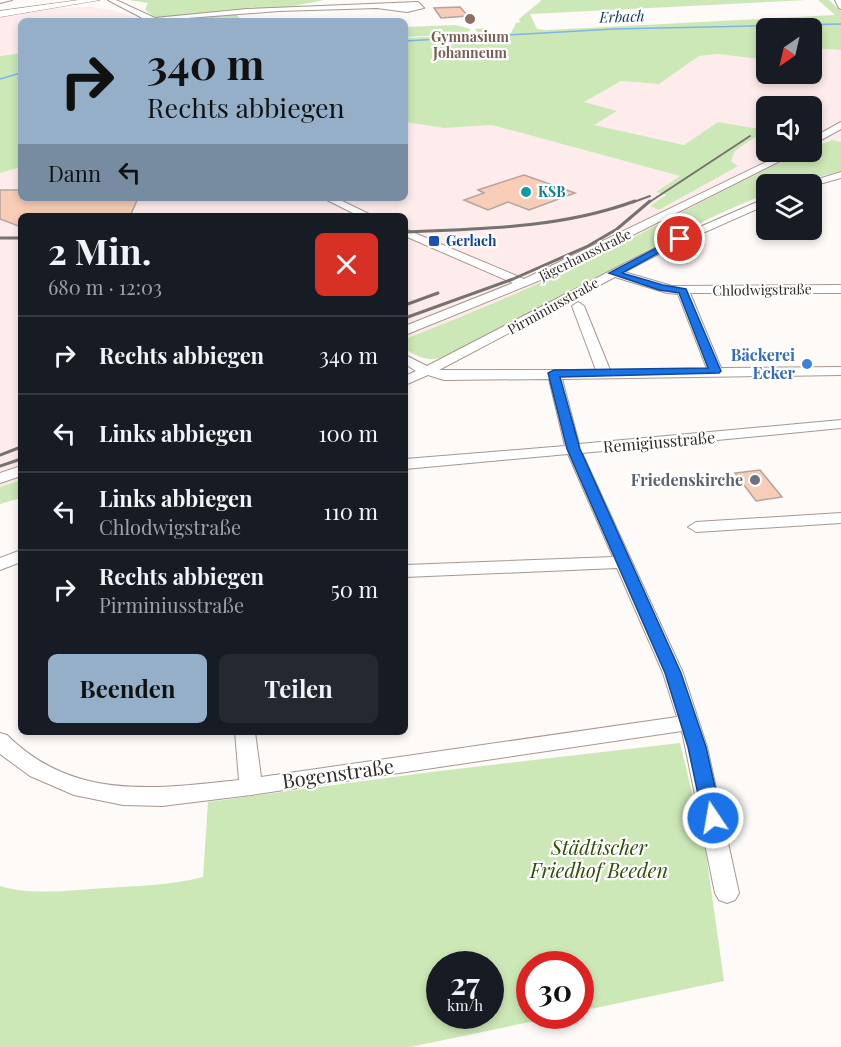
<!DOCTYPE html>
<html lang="de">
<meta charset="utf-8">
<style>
:root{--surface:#171b24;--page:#242831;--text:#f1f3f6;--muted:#9ea1a6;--line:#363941;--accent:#95afc9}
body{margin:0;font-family:"Playfair Display",serif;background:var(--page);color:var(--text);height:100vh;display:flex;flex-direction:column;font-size:22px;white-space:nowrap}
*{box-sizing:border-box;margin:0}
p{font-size:20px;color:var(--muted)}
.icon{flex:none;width:33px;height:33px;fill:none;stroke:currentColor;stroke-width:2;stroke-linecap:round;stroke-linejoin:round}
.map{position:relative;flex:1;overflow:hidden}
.details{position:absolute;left:18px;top:213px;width:390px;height:522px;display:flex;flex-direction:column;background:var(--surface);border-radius:9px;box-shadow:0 3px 9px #0003}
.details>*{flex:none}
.banner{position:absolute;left:18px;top:18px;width:390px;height:183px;border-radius:9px;box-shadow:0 3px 9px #0003;background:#95afc9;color:#111;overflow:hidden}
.needle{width:39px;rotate:214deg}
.buttons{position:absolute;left:756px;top:18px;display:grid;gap:12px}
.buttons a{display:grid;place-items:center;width:66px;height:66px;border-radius:9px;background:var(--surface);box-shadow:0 3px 9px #0003;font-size:30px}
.speed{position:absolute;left:426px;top:951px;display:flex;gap:12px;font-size:30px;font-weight:700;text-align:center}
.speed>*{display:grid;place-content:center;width:78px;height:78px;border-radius:50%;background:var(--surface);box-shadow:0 3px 9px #0003;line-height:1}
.speed small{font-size:15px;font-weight:400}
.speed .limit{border:9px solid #d22;background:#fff;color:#111}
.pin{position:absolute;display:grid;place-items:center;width:51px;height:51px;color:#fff;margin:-26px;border:3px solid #fff;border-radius:50%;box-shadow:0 2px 6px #0007}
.me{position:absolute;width:66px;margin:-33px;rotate:348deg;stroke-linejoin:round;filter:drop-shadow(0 0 4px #0008)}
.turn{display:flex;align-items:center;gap:21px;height:126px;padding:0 30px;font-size:27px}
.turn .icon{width:78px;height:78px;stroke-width:2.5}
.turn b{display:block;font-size:42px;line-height:51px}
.then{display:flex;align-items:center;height:57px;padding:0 30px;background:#0003;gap:12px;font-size:22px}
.round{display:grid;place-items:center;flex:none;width:63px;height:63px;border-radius:9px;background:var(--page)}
.summary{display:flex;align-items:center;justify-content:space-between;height:102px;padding:0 30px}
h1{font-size:36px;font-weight:700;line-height:45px}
.action{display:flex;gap:12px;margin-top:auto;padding:12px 30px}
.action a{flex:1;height:69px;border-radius:9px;background:var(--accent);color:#111;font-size:24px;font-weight:700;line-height:69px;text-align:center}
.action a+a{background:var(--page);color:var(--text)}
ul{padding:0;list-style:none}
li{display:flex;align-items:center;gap:18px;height:78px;padding:0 30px;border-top:2px solid var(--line)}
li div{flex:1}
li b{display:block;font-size:22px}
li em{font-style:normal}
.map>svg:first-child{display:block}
.industrial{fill:#fdeceb}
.green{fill:#cde8b7;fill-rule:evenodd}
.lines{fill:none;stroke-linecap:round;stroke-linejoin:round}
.stream{stroke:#7fb4e8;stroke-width:1.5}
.building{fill:#f8cdb7;stroke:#b4a49d;stroke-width:1.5}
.minor-casing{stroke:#a7978f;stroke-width:2}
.major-casing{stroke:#a7978f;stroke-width:1}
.minor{fill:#fff;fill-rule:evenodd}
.major{fill:#fff;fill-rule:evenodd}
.rail-far1{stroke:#77726f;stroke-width:2}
.rail{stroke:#77726f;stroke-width:3}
.route{fill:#1a73e8;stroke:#114b97;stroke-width:1.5}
.education-dot{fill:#8d6e63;stroke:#fff;stroke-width:2}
.culture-dot{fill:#0f9aa8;stroke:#fff;stroke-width:2}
.transit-dot{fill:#1a4fb4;stroke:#fff;stroke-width:2}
.shop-dot{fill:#3f7fe0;stroke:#fff;stroke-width:2}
.worship-dot{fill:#6b7280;stroke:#fff;stroke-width:2}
.labels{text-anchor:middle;stroke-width:4.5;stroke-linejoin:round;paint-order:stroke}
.far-education-label{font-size:14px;font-weight:bold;fill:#785e54;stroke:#fff}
.far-culture-label{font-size:14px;font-weight:bold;fill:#0d838f;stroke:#fff;text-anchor:start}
.far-transit-label{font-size:14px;font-weight:bold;fill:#164399;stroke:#fff;text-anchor:start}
.far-street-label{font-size:14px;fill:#312b28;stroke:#fff}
.far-water-label{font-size:15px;font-style:italic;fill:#103658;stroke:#fff}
.shop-label{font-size:16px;font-weight:bold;fill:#366cbe;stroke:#fff;text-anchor:end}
.street-label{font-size:16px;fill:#312b28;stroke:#fff}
.worship-label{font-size:16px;font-weight:bold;fill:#5b616d;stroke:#fff;text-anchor:end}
.near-street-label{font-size:20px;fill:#312b28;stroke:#fff}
.near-park-label{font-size:20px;font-style:italic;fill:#2f4c05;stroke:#fff}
</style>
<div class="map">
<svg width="841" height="1047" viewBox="0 0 841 1047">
<rect width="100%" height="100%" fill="#fdfaf8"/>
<g class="industrial">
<polygon points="91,7 112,10 147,21 21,21 21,53 0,56 0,16 60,8"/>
<polygon points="812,48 841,50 841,142 828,140 812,147 812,106 766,106 766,152 802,152 565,271 492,305 405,339 405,216 21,216 21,480 0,487 0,173 21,167 21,198 405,198 405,122 444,128 492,125 681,176 657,192 666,194 651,206 659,210 738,165 731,161 735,151 765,130 718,122 684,145 593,125 616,111 583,103 621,81 659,84 699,56 718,54 759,59 766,52 766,74 812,74"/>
</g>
<g class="green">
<path d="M129,0H324L284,8L233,11L242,21C219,21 159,28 145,9L148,3Z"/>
<polygon points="542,0 807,0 530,14 537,29 547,30 835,15 818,0 829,0 841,11 841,50 812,48 812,28 766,28 766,52 759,59 718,54 699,56 659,84 621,81 584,102 617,111 594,125 684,145 718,122 766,130 735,151 731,161 738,166 659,210 650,206 666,195 656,192 680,176 492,125 444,128 405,122 405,38 479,34 475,29 486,28 491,34 511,33 516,23 520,22 519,19"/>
<polygon points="455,25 471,29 468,32 469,34 405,37 405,27"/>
<polygon points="21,53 21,167 0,173 0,56"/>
<path d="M832,140L841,142V171L791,184H766V194C679,228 601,278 517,320C498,330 458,354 439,358C425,361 417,356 405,349V339C459,318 513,296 565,271C645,233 722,190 802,152H812V147Z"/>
<polygon points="21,480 21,498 0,504 0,487"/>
<path d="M680,743L705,846L724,981L581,1011L580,964H530V1016H559L410,1047H0V886C34,896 71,890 106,888C139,886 172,885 203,877L208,802L431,772ZM440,964H490V1016H440Z"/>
</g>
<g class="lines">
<g class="stream">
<polyline points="405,41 614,29 841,24"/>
<polyline points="0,79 21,73"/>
</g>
</g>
<g class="building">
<polygon points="460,7 468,16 441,18 434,8"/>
<polygon points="524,175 575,193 529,210 508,202 488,210 464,200 484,193 478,190"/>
<polygon points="0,190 21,190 21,198 138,198 131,214 21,216 21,227 0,219"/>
<polygon points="760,470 782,497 756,501 735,473"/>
</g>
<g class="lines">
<defs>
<g id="minor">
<polygon points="0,0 12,0 0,3"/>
<polygon points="108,0 116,0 155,18 247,9 418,2 424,8 407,12 377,8 279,11 148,21"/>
<polygon points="835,0 841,0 841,9 839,8"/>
<polygon points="841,122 841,129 812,145 812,138"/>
<polygon points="787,152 798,152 553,275 405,335 405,326 513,283 405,236 405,229 524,279"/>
<polygon points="841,172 841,178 812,186 802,184"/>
<polygon points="323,198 336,198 373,216 359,216"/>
<path d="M766,198V205L678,244L624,272L672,286L841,285V293H690L721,368L841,367V375L562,379L579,444L841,420V428L582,453L683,673L707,747L739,893L735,900L727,903L719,900L715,893L682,731L251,795L162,806L123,805L74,795L30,776L0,754V733L7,735C73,801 156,789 239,780L235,732H255L261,777L677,717L663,673L617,568L405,577V565L613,557L568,454L405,469V459L565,446L549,379L444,380L428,375L405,385V376L416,371L405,364V355L427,366L670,240ZM615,277L667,293L678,294L707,369L610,370L584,306L578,302L572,306L596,370H439Z"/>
<polygon points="21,466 21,476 0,483 0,473"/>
<polygon points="841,513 841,523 696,532 688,527 696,522"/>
<polygon points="21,550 21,562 0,570 0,558"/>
</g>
<polygon id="major" points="79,0 100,0 0,17 0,11"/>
</defs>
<use href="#minor" class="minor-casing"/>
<use href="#major" class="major-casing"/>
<use href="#minor" class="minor"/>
<use href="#major" class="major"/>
<g class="rail-far1">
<polyline points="631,203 650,196"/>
<polyline points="648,203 750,136"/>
</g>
<g class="rail">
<path d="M405,232C482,229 562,228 635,201"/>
<polyline points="0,238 21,238"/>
<polyline points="405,305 438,293"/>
<polyline points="405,318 513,279 588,246 617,229 650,201"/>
<polyline points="0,455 21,447"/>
<polyline points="0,466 21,459"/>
</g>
</g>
<polygon class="route" points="677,237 684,239 622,273 663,285 686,289 721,371 719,373 560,377 580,449 681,673 706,747 722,818 719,823 713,826 706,823 703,818 688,747 665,673 567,449 548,373 554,370 708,368 679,293 659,290 609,273"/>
<circle class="education-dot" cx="470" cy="19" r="6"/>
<circle class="culture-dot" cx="526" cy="192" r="6"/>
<rect class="transit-dot" x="428" y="235" width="12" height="12" rx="3"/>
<circle class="shop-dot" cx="807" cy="364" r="6"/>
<circle class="worship-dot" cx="755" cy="480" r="6"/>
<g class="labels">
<g class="far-education-label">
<text x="470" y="42">Gymnasium<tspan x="470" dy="16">Johanneum</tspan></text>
</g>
<g class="far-culture-label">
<text x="538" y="197">KSB</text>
</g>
<g class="far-transit-label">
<text x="446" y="246">Gerlach</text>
</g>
<g class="far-street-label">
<text transform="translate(585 255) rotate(-26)" y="5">Jägerhausstraße</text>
<text transform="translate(762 290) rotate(-1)" y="5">Chlodwigstraße</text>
<text transform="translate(553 306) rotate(-29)" y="5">Pirminiusstraße</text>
</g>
<g class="far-water-label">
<text transform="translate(622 17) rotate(-2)" y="5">Erbach</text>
</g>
<g class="shop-label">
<text x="795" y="361">Bäckerei<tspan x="795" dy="18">Ecker</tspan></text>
</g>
<g class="street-label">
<text transform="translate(659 442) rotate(-5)" y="6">Remigiusstraße</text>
</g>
<g class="worship-label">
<text x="743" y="486">Friedenskirche</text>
</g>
<g class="near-street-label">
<text transform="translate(338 774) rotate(-8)" y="7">Bogenstraße</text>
</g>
<g class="near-park-label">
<text x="599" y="855">Städtischer<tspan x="599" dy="23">Friedhof Beeden</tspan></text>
</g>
</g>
</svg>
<div class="buttons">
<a><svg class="needle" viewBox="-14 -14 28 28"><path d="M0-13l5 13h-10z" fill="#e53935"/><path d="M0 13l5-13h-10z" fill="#9ea1a6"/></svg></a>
<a><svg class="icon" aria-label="sound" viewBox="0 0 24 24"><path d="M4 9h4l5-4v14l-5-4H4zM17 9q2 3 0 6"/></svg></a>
<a><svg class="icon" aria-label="layers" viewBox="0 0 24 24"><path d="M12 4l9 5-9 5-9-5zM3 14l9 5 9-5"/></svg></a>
</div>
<div class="speed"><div>27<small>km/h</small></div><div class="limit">30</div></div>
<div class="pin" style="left:680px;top:239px;background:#d93025"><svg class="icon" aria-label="arrive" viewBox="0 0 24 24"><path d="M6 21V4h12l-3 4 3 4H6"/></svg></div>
<svg class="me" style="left:713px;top:818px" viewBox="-20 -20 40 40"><circle r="17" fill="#1a73e8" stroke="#fff" stroke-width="3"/><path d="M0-11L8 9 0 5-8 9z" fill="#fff"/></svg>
<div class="banner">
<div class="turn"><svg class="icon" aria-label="right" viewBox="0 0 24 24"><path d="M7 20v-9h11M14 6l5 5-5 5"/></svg><div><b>340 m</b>Rechts abbiegen</div></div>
<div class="then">Dann<svg class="icon" aria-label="left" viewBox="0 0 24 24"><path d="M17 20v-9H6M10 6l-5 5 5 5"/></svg></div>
</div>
<section class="details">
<div class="summary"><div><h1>2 Min.</h1><p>680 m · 12:03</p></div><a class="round" style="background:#d93025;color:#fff"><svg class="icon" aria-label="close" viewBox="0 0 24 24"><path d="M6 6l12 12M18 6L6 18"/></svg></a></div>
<ul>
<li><svg class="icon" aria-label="right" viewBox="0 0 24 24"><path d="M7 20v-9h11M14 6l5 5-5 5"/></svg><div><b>Rechts abbiegen</b></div><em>340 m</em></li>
<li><svg class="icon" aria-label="left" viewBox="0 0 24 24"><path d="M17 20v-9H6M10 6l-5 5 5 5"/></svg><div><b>Links abbiegen</b></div><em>100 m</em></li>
<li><svg class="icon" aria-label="left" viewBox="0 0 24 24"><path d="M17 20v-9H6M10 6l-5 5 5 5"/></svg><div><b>Links abbiegen</b><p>Chlodwigstraße</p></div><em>110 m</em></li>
<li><svg class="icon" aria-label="right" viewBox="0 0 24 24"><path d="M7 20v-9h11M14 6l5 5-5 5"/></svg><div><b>Rechts abbiegen</b><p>Pirminiusstraße</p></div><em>50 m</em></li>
</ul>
<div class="action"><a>Beenden</a><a>Teilen</a></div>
</section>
</div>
